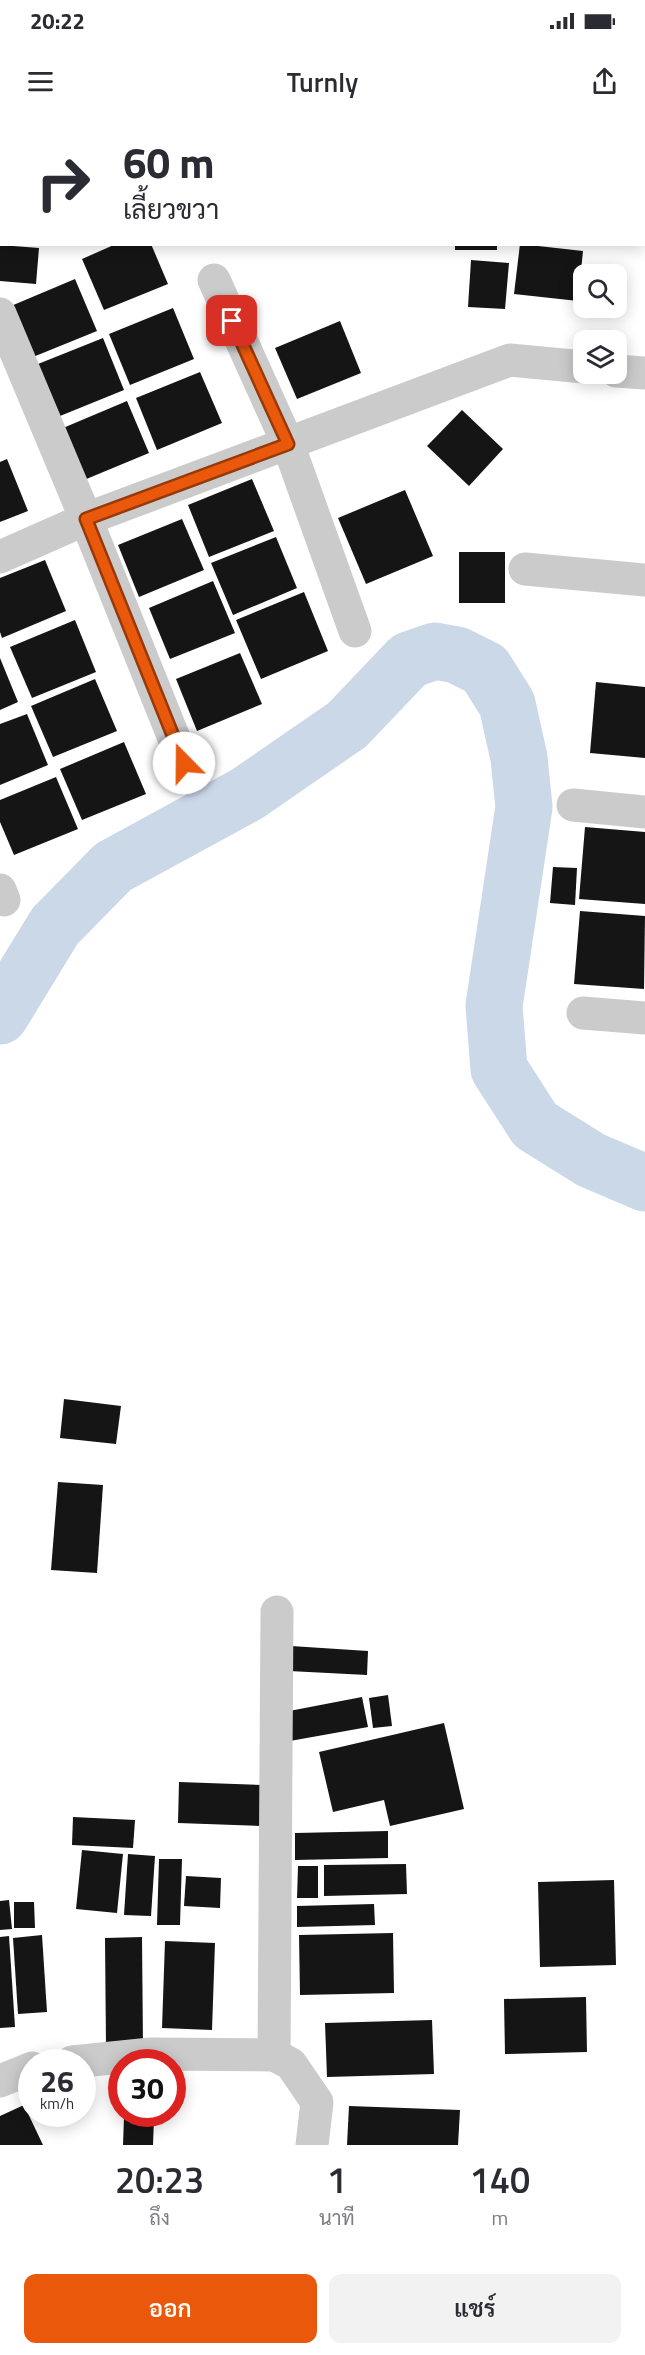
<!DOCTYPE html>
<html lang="th">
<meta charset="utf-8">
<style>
:root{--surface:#fff;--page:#f2f2f3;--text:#2b2b33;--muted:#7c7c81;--accent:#ea580c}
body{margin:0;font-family:"Titillium Web",Sarabun,sans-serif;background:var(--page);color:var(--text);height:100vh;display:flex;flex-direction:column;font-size:22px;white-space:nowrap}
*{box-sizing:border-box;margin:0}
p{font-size:20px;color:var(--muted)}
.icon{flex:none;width:33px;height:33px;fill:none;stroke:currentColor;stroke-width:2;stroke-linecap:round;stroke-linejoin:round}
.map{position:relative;height:2025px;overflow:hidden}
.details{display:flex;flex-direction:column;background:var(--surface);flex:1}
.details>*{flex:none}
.guide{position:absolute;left:0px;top:0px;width:645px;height:126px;box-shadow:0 3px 15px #0003;background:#fff;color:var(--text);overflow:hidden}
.buttons{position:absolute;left:573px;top:144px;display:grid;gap:12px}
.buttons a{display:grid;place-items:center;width:54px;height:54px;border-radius:12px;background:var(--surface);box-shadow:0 3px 15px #0003;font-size:30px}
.speed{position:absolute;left:18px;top:1929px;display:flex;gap:12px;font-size:30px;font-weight:700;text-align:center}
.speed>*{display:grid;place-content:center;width:78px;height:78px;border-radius:50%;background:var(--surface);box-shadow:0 3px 15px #0003;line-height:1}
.speed small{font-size:15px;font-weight:400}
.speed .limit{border:9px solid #d22;background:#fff;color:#111}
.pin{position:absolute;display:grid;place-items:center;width:51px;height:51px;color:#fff;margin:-26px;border-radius:12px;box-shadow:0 3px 9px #0006}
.me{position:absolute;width:66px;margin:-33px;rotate:338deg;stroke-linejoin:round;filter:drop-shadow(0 0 4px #0008)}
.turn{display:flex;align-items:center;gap:21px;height:126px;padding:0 24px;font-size:27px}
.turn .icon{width:78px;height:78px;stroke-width:2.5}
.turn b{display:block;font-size:42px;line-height:51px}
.eta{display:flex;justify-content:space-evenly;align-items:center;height:102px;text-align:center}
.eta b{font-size:36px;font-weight:600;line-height:42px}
.button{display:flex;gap:12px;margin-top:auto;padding:12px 24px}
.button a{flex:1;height:69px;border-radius:12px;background:var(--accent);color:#fff;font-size:24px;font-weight:600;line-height:69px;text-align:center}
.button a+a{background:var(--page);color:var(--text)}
.status{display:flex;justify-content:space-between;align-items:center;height:42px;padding:0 30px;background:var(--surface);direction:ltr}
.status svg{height:16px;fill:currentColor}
header{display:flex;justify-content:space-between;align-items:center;height:78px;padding:0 24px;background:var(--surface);font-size:27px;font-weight:600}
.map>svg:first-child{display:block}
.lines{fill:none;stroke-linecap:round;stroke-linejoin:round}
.river{stroke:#cbd8e8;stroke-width:57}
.building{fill:#151515}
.minor{stroke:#cbcbcb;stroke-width:33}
.route-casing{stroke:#983908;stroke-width:15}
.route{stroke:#ea580c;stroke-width:10}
</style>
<div class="status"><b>20:22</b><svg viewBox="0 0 49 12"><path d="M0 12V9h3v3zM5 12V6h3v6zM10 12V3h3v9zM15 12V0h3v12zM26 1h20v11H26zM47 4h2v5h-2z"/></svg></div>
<header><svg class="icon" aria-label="menu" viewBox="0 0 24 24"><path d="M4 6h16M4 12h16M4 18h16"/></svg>Turnly<svg class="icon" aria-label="share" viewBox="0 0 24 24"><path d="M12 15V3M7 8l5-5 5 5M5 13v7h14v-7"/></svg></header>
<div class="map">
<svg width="645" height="2025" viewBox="0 0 645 2025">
<rect width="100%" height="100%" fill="#fff"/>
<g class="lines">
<polyline class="river" points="0,896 55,806 113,747 247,674 347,605 409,540 435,531 457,535 485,549 507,584 519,638 524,687 494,886 499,949 535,1005 591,1040 645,1063"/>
</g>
<g class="building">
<polygon points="116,124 151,124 168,164 104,190 82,139"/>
<rect x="455" y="124" width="42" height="6"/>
<polygon points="520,124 583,131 578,181 514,174"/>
<polygon points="0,125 39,128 36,164 0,161"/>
<polygon points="471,140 509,143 505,189 468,187"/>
<polygon points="75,159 97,211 33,237 11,186"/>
<polygon points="173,188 194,239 130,265 109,214"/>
<polygon points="340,201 361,253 297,279 275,228"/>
<polygon points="103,218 124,270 60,296 38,244"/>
<polygon points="200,252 222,303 157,330 136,278"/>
<polygon points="127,281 149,333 84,360 63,308"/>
<polygon points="462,290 503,329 469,366 427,326"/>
<polygon points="7,339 28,391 0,402 0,342"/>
<polygon points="252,359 274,411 209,437 188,385"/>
<polygon points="405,370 433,436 366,464 338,398"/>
<polygon points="182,399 204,450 139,477 118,425"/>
<polygon points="276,417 297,468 233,495 211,443"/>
<rect x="459" y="432" width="46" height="51"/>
<polygon points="45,440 66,491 2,518 0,512 0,458"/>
<polygon points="213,461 235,513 170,539 149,488"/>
<polygon points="304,472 328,531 261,559 236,500"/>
<polygon points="75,500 96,552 32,578 10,527"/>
<polygon points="240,533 262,584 197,611 176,559"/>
<polygon points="0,538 18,582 0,590"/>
<polygon points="95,559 117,611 53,637 31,586"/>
<polygon points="596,562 645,567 645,638 590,633"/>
<polygon points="27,594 48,645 0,665 0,604"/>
<polygon points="124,622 146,674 82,700 60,649"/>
<polygon points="56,657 78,709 14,735 0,702 0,680"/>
<polygon points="585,707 645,712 645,784 579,779"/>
<polygon points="553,747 577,748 575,785 550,783"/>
<polygon points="580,791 645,796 644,869 574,864"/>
<polygon points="64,1279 121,1286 116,1324 60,1318"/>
<polygon points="58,1362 103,1365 97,1453 51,1450"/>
<polygon points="291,1526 368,1531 367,1555 289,1551"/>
<polygon points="388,1575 392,1606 373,1608 369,1578"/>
<polygon points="362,1577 368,1607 290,1621 284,1592"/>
<polygon points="444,1603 464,1689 390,1706 384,1680 333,1692 319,1632"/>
<polygon points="179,1662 263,1665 261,1706 178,1703"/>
<polygon points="73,1697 135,1700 133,1728 72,1725"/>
<polygon points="388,1711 388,1738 295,1740 295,1713"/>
<polygon points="82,1730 123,1734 117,1793 76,1789"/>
<polygon points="128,1734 155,1736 151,1796 124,1795"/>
<polygon points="159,1739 182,1739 180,1805 157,1805"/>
<polygon points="406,1744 407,1774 324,1776 324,1745"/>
<polygon points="298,1746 318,1746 318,1778 297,1778"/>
<polygon points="186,1756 221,1758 220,1788 184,1786"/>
<polygon points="614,1760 616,1845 540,1847 538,1762"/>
<polygon points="9,1780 12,1809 0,1810 0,1781"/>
<polygon points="14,1782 34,1782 35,1808 14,1808"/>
<polygon points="374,1784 375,1805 297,1807 297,1786"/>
<polygon points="393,1813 394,1873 300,1875 299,1815"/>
<polygon points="42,1815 47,1892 18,1894 13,1818"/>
<polygon points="9,1816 15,1907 0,1908 0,1817"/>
<polygon points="142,1817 143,1926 106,1926 105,1818"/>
<polygon points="165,1821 215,1823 212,1910 162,1908"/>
<polygon points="586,1877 587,1932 505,1934 504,1879"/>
<polygon points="432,1900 434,1954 327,1957 325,1903"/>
<polygon points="24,1985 43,2025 0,2025 0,1996"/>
<polygon points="349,1986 460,1990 458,2025 347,2025"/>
<polygon points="124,1997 154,1998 153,2025 123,2025"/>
</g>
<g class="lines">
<g class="minor">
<polyline points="644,47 645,47"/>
<polyline points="214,160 288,324 355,511"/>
<polyline points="0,194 86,399 184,643"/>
<polyline points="616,251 645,253"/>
<polyline points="0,437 86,399 510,240 584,247"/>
<polyline points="525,449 645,460"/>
<polyline points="573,685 645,692"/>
<polyline points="0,770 4,780"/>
<polyline points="583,893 645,898"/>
<polyline points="274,1935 277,1492"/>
<polyline points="72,1942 151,1934 274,1935 291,1944 317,1982 312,2025"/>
<polyline points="0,1961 32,1948"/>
</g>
</g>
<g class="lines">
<defs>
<polyline id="route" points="184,643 86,399 288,324 232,201"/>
</defs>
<use href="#route" class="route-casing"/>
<use href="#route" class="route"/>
</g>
</svg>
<div class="buttons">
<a><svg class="icon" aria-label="search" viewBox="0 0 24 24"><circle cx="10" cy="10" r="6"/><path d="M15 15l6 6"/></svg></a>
<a><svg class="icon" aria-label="layers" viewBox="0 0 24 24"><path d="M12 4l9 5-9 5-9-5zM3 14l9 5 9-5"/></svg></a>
</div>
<div class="speed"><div>26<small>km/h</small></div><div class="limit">30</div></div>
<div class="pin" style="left:232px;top:201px;background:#d93025"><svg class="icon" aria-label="arrive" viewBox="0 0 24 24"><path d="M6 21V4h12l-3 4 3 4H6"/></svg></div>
<svg class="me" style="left:184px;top:643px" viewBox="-20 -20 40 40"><circle r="19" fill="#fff"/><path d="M0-13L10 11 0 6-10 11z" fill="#ea580c"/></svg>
<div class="guide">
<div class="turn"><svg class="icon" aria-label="right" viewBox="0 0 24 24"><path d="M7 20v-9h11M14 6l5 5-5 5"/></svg><div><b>60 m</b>เลี้ยวขวา</div></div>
</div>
</div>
<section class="details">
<div class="eta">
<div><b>20:23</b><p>ถึง</p></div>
<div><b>1</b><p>นาที</p></div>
<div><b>140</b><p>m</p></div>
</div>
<div class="button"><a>ออก</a><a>แชร์</a></div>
</section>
